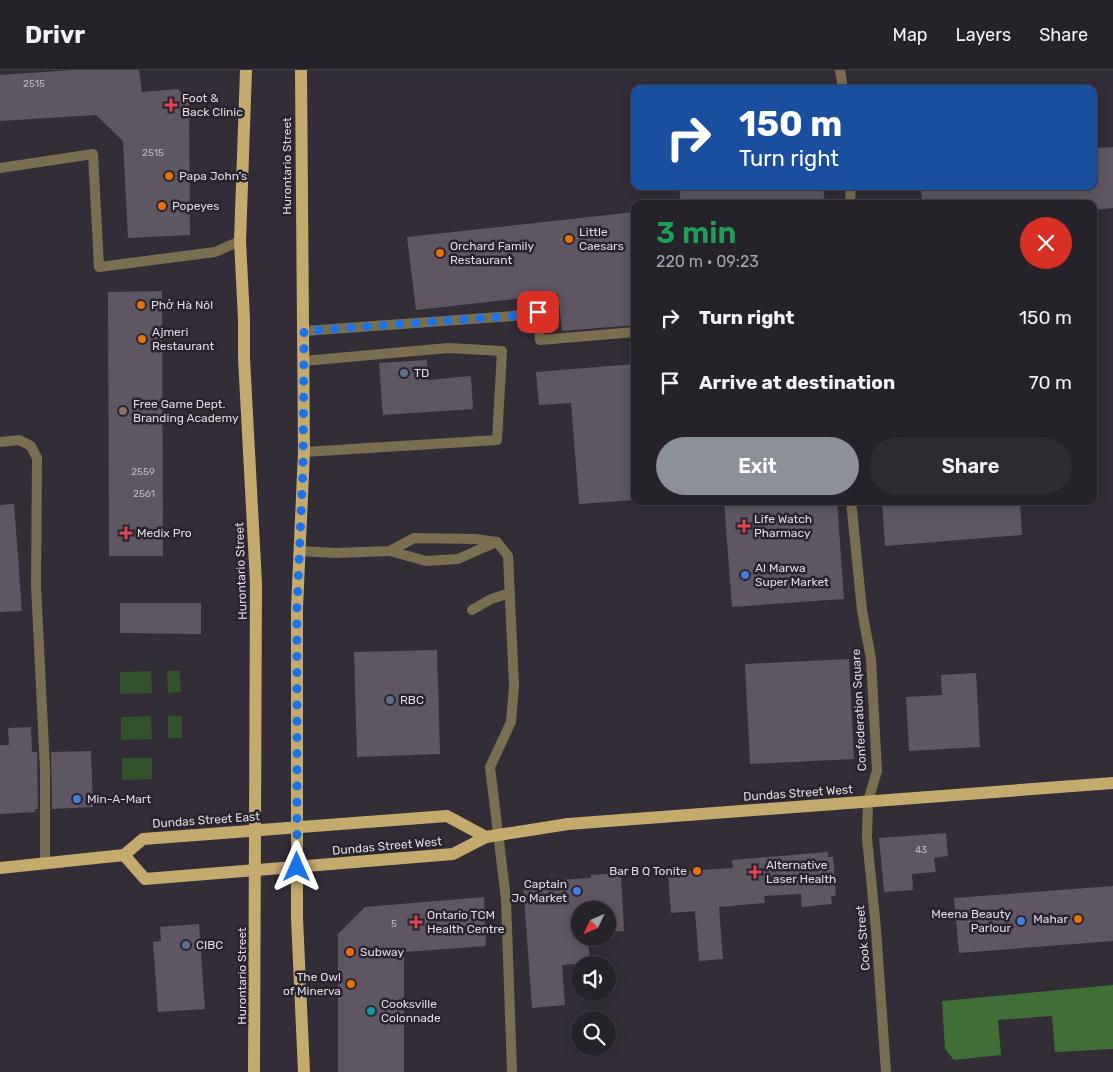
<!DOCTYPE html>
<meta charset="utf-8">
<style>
:root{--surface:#26222a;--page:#2e2a32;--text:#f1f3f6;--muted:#a4a4a8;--line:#423f47;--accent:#8c9099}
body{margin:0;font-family:Rubik,sans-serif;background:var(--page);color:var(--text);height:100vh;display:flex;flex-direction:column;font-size:19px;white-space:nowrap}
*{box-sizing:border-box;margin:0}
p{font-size:16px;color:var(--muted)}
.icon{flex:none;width:28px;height:28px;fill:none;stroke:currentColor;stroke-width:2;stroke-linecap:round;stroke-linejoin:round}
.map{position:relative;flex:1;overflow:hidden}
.drawer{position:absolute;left:631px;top:130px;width:466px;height:305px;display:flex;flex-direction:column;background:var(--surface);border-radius:10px;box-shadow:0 2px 12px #0003,0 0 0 1px var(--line)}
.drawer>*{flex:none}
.hud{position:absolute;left:631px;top:15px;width:466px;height:105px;border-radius:10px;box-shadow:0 2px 12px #0003,0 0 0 1px var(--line);background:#1a4fa0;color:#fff;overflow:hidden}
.needle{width:32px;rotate:226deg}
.buttons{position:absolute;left:571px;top:831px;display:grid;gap:10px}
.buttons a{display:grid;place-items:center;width:45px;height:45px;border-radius:50%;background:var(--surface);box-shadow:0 2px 12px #0003,0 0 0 1px var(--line);font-size:25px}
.pin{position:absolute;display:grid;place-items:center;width:42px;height:42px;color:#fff;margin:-21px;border-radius:10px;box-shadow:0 2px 8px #0006}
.me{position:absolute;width:55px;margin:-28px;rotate:0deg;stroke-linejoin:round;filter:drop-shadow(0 0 4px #0008)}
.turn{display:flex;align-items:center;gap:18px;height:105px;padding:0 25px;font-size:22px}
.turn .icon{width:65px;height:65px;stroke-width:2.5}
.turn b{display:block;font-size:35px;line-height:42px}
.round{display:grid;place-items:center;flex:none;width:52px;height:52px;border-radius:26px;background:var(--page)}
.head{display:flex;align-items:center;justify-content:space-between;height:85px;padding:0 25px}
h1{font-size:30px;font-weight:600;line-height:38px;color:#1e9e55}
.cta{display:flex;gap:10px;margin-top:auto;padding:10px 25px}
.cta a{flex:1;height:58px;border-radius:30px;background:var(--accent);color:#fff;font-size:20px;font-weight:600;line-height:58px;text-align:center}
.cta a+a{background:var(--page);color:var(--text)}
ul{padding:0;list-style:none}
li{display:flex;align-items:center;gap:15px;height:65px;padding:0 25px}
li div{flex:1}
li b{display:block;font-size:19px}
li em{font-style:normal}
header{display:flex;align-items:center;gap:30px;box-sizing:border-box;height:70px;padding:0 25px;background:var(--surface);border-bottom:1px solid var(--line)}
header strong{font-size:24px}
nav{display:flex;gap:28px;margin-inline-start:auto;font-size:18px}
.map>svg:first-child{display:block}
.green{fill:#31522b}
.forest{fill:#3f6f36}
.building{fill:#5e5763}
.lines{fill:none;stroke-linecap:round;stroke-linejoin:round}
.service{stroke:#7a6e50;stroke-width:10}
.minor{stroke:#7a6e50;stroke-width:10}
.primary{stroke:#c4aa6d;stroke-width:12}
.route{stroke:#1a73e8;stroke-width:9;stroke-dasharray:0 16.2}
.health-dot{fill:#e0444e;stroke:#29232e;stroke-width:2}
.food-dot{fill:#e8710a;stroke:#29232e;stroke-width:2}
.service-dot{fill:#5c6f8a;stroke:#29232e;stroke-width:2}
.education-dot{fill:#8d6e63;stroke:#29232e;stroke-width:2}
.shop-dot{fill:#3f7fe0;stroke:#29232e;stroke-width:2}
.culture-dot{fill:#0f9aa8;stroke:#29232e;stroke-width:2}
.labels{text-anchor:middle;stroke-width:5;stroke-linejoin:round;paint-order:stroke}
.number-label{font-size:10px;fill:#bfbac2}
.poi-label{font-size:12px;fill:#dfdbe2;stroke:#29232e;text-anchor:start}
.street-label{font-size:12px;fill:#dfdbe2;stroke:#29232e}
</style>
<header>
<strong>Drivr</strong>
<nav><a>Map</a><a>Layers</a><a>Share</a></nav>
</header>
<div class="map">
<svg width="1113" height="1002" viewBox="0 0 1113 1002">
<rect width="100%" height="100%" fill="#332d38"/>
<g class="green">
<polygon points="151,601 152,623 120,624 120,602"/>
<polygon points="167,601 180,601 181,622 168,623"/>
<polygon points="151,646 152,669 121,670 121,647"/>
<rect x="168" y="646" width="14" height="22"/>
<polygon points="122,688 152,688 152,709 122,710"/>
</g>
<polygon class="forest" points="1113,915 1113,979 1055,982 1052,946 998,950 1001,985 954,990 945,979 942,931"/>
<g class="building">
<polygon points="73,0 139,0 142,22 178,19 189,30 190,165 128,168 123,71 96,45 0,51 0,5"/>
<polygon points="1113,77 1113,138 1094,140 1094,134 922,134 921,116 1094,116 1094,78"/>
<polygon points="679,116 823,116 825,134 681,134"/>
<polygon points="635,142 635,255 562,261 558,224 416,240 407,167"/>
<polygon points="162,221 163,486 109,486 108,222"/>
<polygon points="427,290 428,310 471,306 473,339 383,345 379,293"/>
<polygon points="635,294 635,430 579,434 571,333 539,335 536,302"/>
<polygon points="724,431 837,431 844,529 732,537"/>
<polygon points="882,431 1020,431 1022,465 885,476"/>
<polygon points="14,434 22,541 0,542 0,435"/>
<polygon points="120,533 201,533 201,564 120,563"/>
<polygon points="437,580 440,684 357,687 354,582"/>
<polygon points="849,589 854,689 750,694 745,594"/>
<polygon points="976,603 980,677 909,681 906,627 942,625 941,605"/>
<polygon points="31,657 32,682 37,682 38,739 35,739 35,742 0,744 0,675 9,675 8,658"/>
<polygon points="91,681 93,737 52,739 51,682"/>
<polygon points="946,763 948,786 934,788 936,802 912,804 913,820 884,822 879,768"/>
<polygon points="828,782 828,787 833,787 836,826 831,826 832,834 802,837 801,824 764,826 765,833 719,837 723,889 699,891 695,841 671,843 668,802 733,798 732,790"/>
<polygon points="621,803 624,861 608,862 608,840 580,840 580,868 588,868 590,893 562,895 565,935 532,938 523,812 591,808 591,805"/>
<polygon points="1113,816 1113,871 959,883 954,828"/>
<polygon points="484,827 486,876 404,882 404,1002 338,1002 338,864 365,837"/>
<polygon points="199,854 205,939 158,942 153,872 161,871 160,857"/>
</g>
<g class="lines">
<g class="service">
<polyline points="840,0 843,19"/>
<polyline points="0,98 93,84 99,197 215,182 240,171"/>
<polyline points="850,134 851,116"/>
<polyline points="304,261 513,246 538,242 540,270 635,262"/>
<polyline points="0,372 19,370 31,376 37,388 36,515 45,699 45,793"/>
<polyline points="304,382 497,370 502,281 448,278 304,291"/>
<polyline points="851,431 862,540 871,589 877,701 868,731"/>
<polyline points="299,481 336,483 390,481 414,468 475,469 497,472 508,486 514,616 511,652 490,697 506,829 512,1002"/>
<polyline points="390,481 426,491 458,489 494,473"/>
<polyline points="472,540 491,529 510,523"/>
</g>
<polyline class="minor" points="868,731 867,768 876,859 886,1002"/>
<g class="primary">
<polyline points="246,0 240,171 244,249 244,288 256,513 254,1002"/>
<polyline points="301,0 304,382 297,538 297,848 304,1002"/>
<polyline points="124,785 145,809 453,784 486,767 568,754 1113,713"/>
<polyline points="0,798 124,785 143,769 447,746 486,767"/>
</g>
</g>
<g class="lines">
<polyline class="route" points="297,797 297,538 303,399 304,261 513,246 538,242"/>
</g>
<g class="health-dot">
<path d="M168.5 27.5h5v5h5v5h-5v5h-5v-5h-5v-5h5z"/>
<path d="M741.5 448.5h5v5h5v5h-5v5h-5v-5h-5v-5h5z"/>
<path d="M123.5 455.5h5v5h5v5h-5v5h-5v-5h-5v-5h5z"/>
<path d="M752.5 794.5h5v5h5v5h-5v5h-5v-5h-5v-5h5z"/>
<path d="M413.5 844.5h5v5h5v5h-5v5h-5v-5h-5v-5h5z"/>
</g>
<g class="food-dot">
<circle cx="169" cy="106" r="5"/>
<circle cx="162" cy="136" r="5"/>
<circle cx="569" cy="169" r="5"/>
<circle cx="440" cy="183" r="5"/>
<circle cx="141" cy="235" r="5"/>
<circle cx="142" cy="269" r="5"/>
<circle cx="697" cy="801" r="5"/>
<circle cx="1078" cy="849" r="5"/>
<circle cx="350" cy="882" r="5"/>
<circle cx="351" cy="914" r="5"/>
</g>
<g class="service-dot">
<circle cx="404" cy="303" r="5"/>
<circle cx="390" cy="630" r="5"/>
<circle cx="186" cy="875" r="5"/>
</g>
<circle class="education-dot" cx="123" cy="341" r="5"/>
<g class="shop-dot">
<circle cx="745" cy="505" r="5"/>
<circle cx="77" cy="729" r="5"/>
<circle cx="577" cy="821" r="5"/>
<circle cx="1021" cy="851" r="5"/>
</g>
<circle class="culture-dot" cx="371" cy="941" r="5"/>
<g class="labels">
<g class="number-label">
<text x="34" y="17">2515</text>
<text x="153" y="86">2515</text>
<text x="143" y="405">2559</text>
<text x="144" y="427">2561</text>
<text x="921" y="783">43</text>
<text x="394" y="857">5</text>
</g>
<g class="poi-label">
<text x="182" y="32">Foot &amp;<tspan x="182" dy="14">Back Clinic</tspan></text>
<text x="179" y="110">Papa John's</text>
<text x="172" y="140">Popeyes</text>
<text x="579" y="166">Little<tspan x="579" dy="14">Caesars</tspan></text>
<text x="450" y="180">Orchard Family<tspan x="450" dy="14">Restaurant</tspan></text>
<text x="151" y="239">Phở Hà Nôl</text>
<text x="152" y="266">Ajmeri<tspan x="152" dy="14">Restaurant</tspan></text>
<text x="414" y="307">TD</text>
<text x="133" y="338">Free Game Dept.<tspan x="133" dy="14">Branding Academy</tspan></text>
<text x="754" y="453">Life Watch<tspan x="754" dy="14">Pharmacy</tspan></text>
<text x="137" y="467">Medix Pro</text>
<text x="755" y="502">Al Marwa<tspan x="755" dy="14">Super Market</tspan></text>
<text x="400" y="634">RBC</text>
<text x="87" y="733">Min-A-Mart</text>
<text x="766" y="799">Alternative<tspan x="766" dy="14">Laser Health</tspan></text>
<text x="687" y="805" text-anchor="end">Bar B Q Tonite</text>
<text x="567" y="818" text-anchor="end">Captain<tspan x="567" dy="14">Jo Market</tspan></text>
<text x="1011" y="848" text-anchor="end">Meena Beauty<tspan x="1011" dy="14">Parlour</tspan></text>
<text x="427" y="849">Ontario TCM<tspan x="427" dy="14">Health Centre</tspan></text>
<text x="1068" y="853" text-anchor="end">Mahar</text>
<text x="196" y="879">CIBC</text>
<text x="360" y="886">Subway</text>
<text x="341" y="911" text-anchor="end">The Owl<tspan x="341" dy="14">of Minerva</tspan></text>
<text x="381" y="938">Cooksville<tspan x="381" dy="14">Colonnade</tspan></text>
</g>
<g class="street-label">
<text transform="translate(287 96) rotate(-90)" y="4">Hurontario Street</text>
<text transform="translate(241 501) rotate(-92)" y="4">Hurontario Street</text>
<text transform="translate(859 640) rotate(-93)" y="4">Confederation Square</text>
<text transform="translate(798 723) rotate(-4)" y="4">Dundas Street West</text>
<text transform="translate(206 750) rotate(-4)" y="4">Dundas Street East</text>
<text transform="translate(387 776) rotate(-5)" y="4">Dundas Street West</text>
<text transform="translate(863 868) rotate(-95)" y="4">Cook Street</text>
<text transform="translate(242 906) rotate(-90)" y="4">Hurontario Street</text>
</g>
</g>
</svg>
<div class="buttons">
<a><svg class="needle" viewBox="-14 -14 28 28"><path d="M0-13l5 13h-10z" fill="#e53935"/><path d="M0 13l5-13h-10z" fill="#a4a4a8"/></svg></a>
<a><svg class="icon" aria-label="sound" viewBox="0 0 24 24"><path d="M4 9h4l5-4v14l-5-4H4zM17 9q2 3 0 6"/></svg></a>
<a><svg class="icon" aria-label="search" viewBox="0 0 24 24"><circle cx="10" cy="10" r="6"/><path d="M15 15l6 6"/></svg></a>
</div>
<div class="pin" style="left:538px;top:242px;background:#d93025"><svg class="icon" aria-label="arrive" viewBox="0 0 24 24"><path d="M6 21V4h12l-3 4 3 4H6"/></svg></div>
<svg class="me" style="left:297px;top:797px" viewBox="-20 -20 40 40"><path d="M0-17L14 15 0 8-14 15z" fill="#1a73e8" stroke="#fff" stroke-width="4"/></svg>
<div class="hud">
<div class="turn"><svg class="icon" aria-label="right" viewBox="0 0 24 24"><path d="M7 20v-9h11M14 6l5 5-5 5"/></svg><div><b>150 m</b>Turn right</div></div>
</div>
<section class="drawer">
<div class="head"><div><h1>3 min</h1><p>220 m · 09:23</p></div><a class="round" style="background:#d93025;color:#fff"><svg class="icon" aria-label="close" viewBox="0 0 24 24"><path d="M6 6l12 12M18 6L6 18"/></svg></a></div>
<ul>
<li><svg class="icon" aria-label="right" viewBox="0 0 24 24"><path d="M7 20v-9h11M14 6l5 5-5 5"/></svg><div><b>Turn right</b></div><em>150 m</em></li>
<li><svg class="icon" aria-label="arrive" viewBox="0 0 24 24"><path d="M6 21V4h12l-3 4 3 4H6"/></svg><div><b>Arrive at destination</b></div><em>70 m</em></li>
</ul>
<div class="cta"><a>Exit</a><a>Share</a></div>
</section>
</div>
